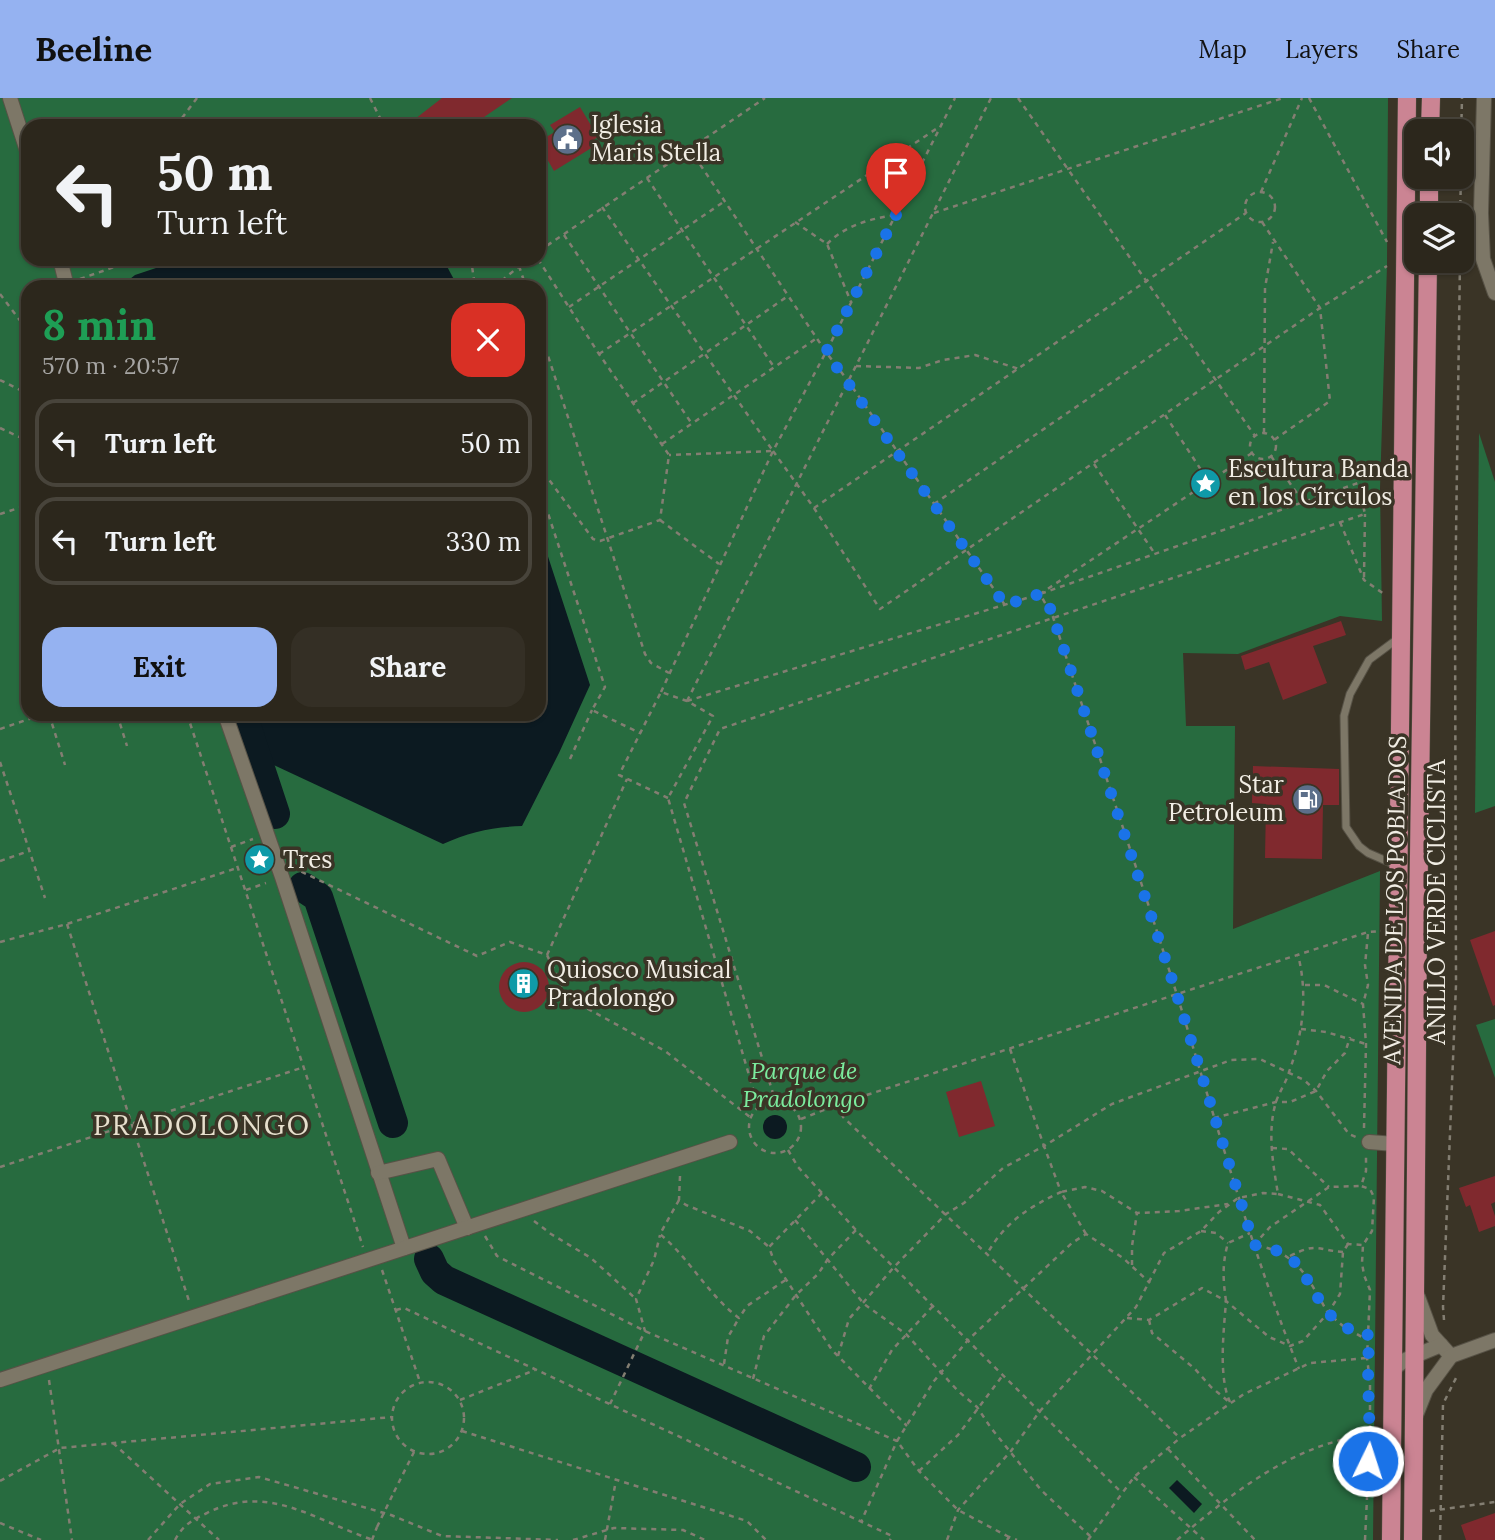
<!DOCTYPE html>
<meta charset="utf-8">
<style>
:root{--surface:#2c271c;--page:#342f25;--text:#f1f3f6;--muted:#a6a5a3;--line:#48443b;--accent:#95b2f1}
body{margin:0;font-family:Lora,serif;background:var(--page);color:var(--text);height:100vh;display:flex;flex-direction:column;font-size:26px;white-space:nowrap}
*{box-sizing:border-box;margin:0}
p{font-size:23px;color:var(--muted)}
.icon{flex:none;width:38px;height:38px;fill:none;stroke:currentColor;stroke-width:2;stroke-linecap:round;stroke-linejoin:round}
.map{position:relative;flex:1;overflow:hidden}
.details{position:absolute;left:21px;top:182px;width:525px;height:441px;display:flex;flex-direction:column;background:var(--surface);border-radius:21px;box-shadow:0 2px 5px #0004,0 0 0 2px var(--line)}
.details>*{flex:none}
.banner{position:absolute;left:21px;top:21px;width:525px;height:147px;border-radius:21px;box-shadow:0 2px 5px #0004,0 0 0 2px var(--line);background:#2c271c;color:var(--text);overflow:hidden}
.controls{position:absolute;left:1404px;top:21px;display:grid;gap:14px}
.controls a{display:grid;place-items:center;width:70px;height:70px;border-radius:14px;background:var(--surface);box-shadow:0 2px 5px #0004,0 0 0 2px var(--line);font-size:35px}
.pin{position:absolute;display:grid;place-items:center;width:60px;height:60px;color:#fff;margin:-72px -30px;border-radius:50% 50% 50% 0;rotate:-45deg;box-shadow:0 0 7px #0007}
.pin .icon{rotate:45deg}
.me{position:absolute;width:77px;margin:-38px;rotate:4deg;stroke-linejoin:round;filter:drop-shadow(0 0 5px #0008)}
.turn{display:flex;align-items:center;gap:24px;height:147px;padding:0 21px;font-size:32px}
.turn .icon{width:91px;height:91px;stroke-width:2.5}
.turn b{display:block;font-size:49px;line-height:60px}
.round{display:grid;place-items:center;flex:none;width:74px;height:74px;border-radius:21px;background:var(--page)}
.summary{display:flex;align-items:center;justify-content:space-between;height:119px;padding:0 21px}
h1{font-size:42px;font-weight:700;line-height:52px;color:#1e9e55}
.primary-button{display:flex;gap:14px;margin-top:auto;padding:14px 21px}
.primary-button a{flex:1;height:80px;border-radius:21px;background:var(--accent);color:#111;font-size:28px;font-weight:700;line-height:80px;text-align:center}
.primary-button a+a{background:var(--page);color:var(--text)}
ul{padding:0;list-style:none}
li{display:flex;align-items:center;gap:21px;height:88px;margin:0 14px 10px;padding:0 7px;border:4px solid var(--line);border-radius:21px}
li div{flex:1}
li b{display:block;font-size:26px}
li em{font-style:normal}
header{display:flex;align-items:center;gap:42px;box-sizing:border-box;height:98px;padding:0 35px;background:var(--accent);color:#111}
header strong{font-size:33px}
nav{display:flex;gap:38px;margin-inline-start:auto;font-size:24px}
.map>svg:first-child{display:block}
.green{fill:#276b3f;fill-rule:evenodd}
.water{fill:#0c1a21}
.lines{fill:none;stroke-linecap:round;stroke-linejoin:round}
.river{stroke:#0c1a21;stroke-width:30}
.building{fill:#80292e}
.lane-casing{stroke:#575246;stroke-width:9}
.street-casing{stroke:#575246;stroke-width:16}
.primary-casing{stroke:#575246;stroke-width:19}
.path{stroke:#837e72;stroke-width:2.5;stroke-dasharray:5 5;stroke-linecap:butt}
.lane{stroke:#7d7767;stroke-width:7}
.street{stroke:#7d7767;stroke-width:14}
.primary{stroke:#cb8493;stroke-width:18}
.path-bridge{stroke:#837e72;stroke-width:2.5;stroke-dasharray:5 5;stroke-linecap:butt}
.route{stroke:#1a73e8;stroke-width:12;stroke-dasharray:0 21.6}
.labels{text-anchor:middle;stroke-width:7;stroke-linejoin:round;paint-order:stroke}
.poi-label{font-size:24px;fill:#f1ede4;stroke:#3a3426;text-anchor:start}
.street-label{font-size:24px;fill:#f1ede4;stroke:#3a3426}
.park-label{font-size:24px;font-style:italic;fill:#7beb9d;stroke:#3a3426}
.quarter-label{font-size:28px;letter-spacing:2px;fill:#e6dfcd;stroke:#3a3426}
</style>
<header>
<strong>Beeline</strong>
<nav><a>Map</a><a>Layers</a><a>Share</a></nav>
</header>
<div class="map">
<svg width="1495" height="1442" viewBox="0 0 1495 1442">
<rect width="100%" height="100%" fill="#3a3426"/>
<g class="green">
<path d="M0,0H1388L1387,168L1380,390L1382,523L1340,518L1238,556L1183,555L1186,628H1235L1233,831L1380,773L1373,1442H0ZM28,28H539V161H28ZM28,189H539V616H28Z"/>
<polygon points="1479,335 1495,384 1495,708 1475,715"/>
<polygon points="1495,921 1495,980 1476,927"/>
</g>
<g class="water">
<polygon points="183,161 443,161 458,189 120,189 135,177"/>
<path d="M539,431L590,587L559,655L522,728C493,729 469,734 443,746L263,662L248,616H539Z"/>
<circle cx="775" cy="1029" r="12"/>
<polygon points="854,1357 861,1358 852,1379 844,1370 846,1364"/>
<polygon points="1177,1382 1202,1406 1194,1415 1169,1390"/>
</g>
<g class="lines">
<g class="river">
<polyline points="242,616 275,716"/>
<polyline points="303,789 318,799 393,1025"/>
<polyline points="429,1161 435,1174 444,1182 856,1369"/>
</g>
</g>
<g class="building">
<polygon points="442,0 512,0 471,28 406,28"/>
<polygon points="580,9 598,39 590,44 593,49 554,73 539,47 539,43 555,34 550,27"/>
<polygon points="1341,523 1346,537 1313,548 1327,585 1283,602 1269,564 1245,572 1241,558"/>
<polygon points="1253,668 1339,671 1339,707 1323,707 1322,761 1265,760 1266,706 1252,705"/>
<polygon points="1495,833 1495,907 1493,908 1470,842"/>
<circle cx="524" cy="889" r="25"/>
<polygon points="981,983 995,1028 959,1039 946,994"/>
<polygon points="1495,1078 1495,1104 1491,1106 1495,1118 1495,1128 1479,1134 1470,1107 1466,1109 1459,1090"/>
<polygon points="1495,1415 1495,1442 1466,1442 1461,1427"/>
</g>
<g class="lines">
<defs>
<polyline id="lane" points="1398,768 1368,755 1359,748 1346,729 1344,618 1350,596 1369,562 1400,539"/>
<g id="street">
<polyline points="10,0 28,56"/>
<polyline points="1484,0 1481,115 1483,161 1495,195"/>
<polyline points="60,161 67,189"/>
<polyline points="225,616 282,779 404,1150"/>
<polyline points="1369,1044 1395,1046"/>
<polyline points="378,1075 438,1061 467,1130"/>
<polyline points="1418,1199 1432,1237 1451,1258"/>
<polyline points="1393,1271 1405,1262 1441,1247"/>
<polyline points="0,1282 730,1044"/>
<polyline points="1416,1317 1426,1292 1451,1258 1495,1242"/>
</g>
<g id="primary">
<polyline points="1430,33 1431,0"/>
<polyline points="1429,117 1429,79"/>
<polyline points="1391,1442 1407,0"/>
<polyline points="1413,1442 1418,824 1428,163"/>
</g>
</defs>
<use href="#lane" class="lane-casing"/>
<use href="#street" class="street-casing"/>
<use href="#primary" class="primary-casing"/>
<g class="path">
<polyline points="370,0 384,28"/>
<polyline points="1018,0 1255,338"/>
<polyline points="1309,0 1387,144"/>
<polyline points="34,25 54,28"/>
<polyline points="176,28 197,0"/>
<polyline points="1461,41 1462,0"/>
<polyline points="689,50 826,254 848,283 1005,507"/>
<polyline points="647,80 774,269"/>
<circle cx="1260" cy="109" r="15"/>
<polyline points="1261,94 1302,0"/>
<polyline points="602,109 773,353 669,357"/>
<polyline points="934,115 1283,0"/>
<polyline points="1460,117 1461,79"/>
<polyline points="795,124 827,146 851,204"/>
<polyline points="1262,124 1320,210 1330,303 1274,342"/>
<polyline points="564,137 692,326"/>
<path d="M827,146C846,127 869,121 896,117"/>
<polyline points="539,153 765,0"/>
<polyline points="467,161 472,168 475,189"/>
<polyline points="538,161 599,256 669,357 660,422 600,443 593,441 541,371 539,371"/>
<polyline points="519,168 526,189"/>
<polyline points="80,181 137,161"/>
<polyline points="494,189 528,161"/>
<polyline points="0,196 28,233"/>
<polyline points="569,209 725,103"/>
<polyline points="539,230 645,556 651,565 669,575"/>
<polyline points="599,256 939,29"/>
<polyline points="856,268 919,270 943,262 975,257 1019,271"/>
<polyline points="0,282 28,296"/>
<polyline points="633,305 788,198"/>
<polyline points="1165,317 1209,384"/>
<polyline points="0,330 28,343"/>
<polyline points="1264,335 1265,190 1273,144"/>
<circle cx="1263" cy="348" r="13"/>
<polyline points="662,346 817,240"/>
<polyline points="773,353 814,410 880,511 1320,210 1387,168"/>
<path d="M1252,355L1040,496L1053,519C1094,645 1138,771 1177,897C1216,1022 1250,1149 1299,1271"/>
<polyline points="1271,358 1303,404"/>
<polyline points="1094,366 1155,456"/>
<polyline points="539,388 605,589 592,612 640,635"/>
<polyline points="934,406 1183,236"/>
<polyline points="814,410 1246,115"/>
<polyline points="0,416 28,407"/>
<polyline points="660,422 719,466"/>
<polyline points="1340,424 1364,482 1384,496"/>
<polyline points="28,467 25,483 28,499"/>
<polyline points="1364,479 1365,416"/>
<polyline points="661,594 773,353 826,254 955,0"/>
<polyline points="687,603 1040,496 1358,385 1365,416 720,631 684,705 775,1002"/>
<polyline points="687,603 991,0"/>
<polyline points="49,616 65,667"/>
<polyline points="117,616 127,648"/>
<polyline points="187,616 363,1149"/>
<polyline points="0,631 44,616"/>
<polyline points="570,661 592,612"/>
<polyline points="0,664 45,800"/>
<polyline points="668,700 619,677 661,594 687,603 713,618 668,700 758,1008"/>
<polyline points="231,749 253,741"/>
<polyline points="0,763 29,753"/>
<polyline points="294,767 300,773 477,858 510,844 547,857 568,900 665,953 750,1019"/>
<polyline points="246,792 266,785"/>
<polyline points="67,826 190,1206"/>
<polyline points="0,844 67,826 237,770"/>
<polyline points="547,857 627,681"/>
<polyline points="1305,887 1324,887 1363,906"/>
<polyline points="1301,931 1326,934 1366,946"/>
<polyline points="1010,951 1044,1048 1112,1006 1231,962 1260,961 1304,982 1316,993 1349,1036 1356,1039"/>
<circle cx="775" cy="1029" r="26"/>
<polyline points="839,1006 843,1019 1180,1340"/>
<polyline points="1214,1020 1276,1004 1290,1004 1316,993 1327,973 1345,955 1350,939"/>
<polyline points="801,1021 839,1006 1368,834 1381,833"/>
<polyline points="1364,1030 1366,946 1363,906 1368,887 1365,867 1368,835"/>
<polyline points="1272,1050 1288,1051 1329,1089"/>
<polyline points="788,1052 798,1069 856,1132 1121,1394"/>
<polyline points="0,1069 304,969"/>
<polyline points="680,1078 679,1102 686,1107 750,1133 769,1149"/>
<polyline points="822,1095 769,1149 774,1163 832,1252 907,1328"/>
<polyline points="1278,1096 1320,1107 1348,1146 1362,1147"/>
<path d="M679,1102L660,1136C690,1161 708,1197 739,1220L747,1208L787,1181"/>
<polyline points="795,1122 864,1206 906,1236 958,1293 977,1309 991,1330 1041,1392 1090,1438"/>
<polyline points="534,1123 551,1136 591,1160 636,1201"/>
<polyline points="1201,1133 1216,1135 1228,1145"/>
<polyline points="1086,1136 1061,1094 1085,1089 1102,1093 1137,1115 1179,1113 1228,1106"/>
<polyline points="485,1138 497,1158 645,1233 897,1343 861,1424"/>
<polyline points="1348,1146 1343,1154 1340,1196 1328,1215 1343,1228 1362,1239 1370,1236"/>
<polyline points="1254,1147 1270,1129 1329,1089 1360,1088"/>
<path d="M1290,1158C1318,1144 1316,1152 1343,1154"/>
<polyline points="1132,1167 1132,1148 1137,1115"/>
<polyline points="382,1172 420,1284"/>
<path d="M1226,1203C1223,1182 1222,1166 1228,1145L1250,1135"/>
<polyline points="396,1212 404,1210 892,1438 890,1442"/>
<polyline points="1127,1220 1149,1222 1202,1190 1226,1203"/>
<polyline points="1149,1222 1152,1235 1195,1271 1211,1289 1228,1303"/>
<polyline points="1444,1222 1443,1209 1456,887 1455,507 1460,163"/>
<path d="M838,1258L849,1221L894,1169L946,1116L964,1105L1003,1070L1044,1048L1061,1094C1029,1109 1005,1124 987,1156"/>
<polyline points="724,1266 728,1239 739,1220"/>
<polyline points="753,1281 764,1238 796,1197 818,1176 828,1161 856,1132"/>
<polyline points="49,1282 72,1442"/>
<circle cx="428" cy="1320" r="36"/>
<polyline points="869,1291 892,1252 933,1208"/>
<polyline points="460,1302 535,1272"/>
<path d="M1230,1304C1218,1279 1224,1231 1226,1203L1269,1239L1290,1248L1303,1243L1328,1215C1307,1179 1298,1154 1254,1147"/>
<polyline points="610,1306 645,1233 636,1201 654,1162 660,1137"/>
<polyline points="462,1333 747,1423 766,1442"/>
<polyline points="113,1345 219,1442"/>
<polyline points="1168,1351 1255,1442"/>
<polyline points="919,1373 958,1337 1003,1277"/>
<polyline points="1134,1379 1204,1442"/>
<polyline points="0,1383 60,1350 392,1319"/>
<polyline points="394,1394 414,1354"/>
<polyline points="1430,1413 1495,1404"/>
<polyline points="0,1425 41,1442"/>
<polyline points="1009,1439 958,1412 919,1373 897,1343 934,1283 968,1242 1072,1145 1086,1136 1123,1160 1150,1185"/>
<polyline points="148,1442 180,1406 210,1386 259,1379 391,1417 442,1438 558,1442"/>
<path d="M175,1442C183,1427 192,1422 207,1415C268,1384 316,1423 373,1442"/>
<polyline points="372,1442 377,1429"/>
<polyline points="573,1442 614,1430 683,1432 705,1442"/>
<polyline points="605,1442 616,1382"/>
<path d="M947,1442L958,1412L1011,1353L1040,1313L1136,1209L1164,1155L1201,1133L1219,1114L1238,1100L1263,1095L1278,1096C1273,1066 1267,1033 1276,1004C1279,994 1286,985 1289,974C1303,936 1308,896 1298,857"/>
<polyline points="1007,1442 1009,1439 1017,1442"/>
<polyline points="1088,1442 1134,1379 1180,1340 1244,1296 1310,1265 1367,1260"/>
<path d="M1177,1442C1232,1395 1296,1344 1370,1337"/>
<polyline points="1365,1442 1370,1337 1370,1284 1367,1260 1370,1192 1364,1177 1362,1165 1363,1147 1372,1133 1374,1099 1370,1091 1361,1088 1366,1073 1366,1058"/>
<polyline points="1440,1442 1443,1306 1456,1280"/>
</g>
<use href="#lane" class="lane"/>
<use href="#street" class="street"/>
<use href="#primary" class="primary"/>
<polyline class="path-bridge" points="377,1429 394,1394"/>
</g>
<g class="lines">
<path class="route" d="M896,117L826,254L1005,507L1040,496L1051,512L1177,897L1254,1147C1304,1154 1301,1179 1327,1213C1336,1225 1350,1232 1363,1238L1370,1236C1365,1278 1372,1321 1368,1363"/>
</g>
<defs>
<symbol id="civic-disc" viewBox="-11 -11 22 22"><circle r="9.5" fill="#5c6f8a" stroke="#3a3426"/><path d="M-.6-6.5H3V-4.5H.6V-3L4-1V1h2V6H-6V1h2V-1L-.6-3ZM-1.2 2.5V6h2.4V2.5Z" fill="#fff"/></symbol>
<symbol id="sight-disc" viewBox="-11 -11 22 22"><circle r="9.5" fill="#0f9aa8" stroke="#3a3426"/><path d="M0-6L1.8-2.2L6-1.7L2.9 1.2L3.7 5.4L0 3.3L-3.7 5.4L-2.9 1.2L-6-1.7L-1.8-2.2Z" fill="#fff"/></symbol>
<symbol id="fuel-disc" viewBox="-11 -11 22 22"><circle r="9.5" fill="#5c6f8a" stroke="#3a3426"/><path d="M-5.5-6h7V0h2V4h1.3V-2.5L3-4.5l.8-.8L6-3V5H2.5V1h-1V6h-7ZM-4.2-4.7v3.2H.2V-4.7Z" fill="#fff"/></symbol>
<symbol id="building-disc" viewBox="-11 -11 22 22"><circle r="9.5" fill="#0f9aa8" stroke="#3a3426"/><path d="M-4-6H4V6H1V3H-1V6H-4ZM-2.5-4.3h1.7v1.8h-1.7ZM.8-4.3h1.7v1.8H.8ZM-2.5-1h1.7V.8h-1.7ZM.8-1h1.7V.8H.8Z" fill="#fff"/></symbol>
</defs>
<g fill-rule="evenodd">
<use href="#civic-disc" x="550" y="24" width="35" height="35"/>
<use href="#sight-disc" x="1188" y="368" width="35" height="35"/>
<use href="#fuel-disc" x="1290" y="684" width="35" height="35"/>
<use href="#sight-disc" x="242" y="744" width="35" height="35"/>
<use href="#building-disc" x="506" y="868" width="35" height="35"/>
</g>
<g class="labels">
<g class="poi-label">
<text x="591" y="35">Iglesia<tspan x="591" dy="28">Maris Stella</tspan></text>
<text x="1228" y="379">Escultura Banda<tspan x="1228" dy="28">en los Círculos</tspan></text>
<text x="1284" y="695" text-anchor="end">Star<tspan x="1284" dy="28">Petroleum</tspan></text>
<text x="283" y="770">Tres</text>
<text x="547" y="880">Quiosco Musical<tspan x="547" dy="28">Pradolongo</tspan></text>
</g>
<g class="street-label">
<text transform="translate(1395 802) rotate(-89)" y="8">AVENIDA DE LOS POBLADOS</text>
<text transform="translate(1437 804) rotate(-90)" y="8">ANILLO VERDE CICLISTA</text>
</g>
<g class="park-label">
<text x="804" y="981">Parque de<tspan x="804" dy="28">Pradolongo</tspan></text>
</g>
<g class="quarter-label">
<text x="202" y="1037">PRADOLONGO</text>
</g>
</g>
</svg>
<div class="controls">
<a><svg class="icon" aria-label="sound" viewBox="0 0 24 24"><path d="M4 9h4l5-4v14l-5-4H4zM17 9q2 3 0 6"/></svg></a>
<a><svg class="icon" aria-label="layers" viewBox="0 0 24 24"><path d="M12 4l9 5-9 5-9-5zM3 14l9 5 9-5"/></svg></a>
</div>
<div class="pin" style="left:896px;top:117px;background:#d93025"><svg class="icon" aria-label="arrive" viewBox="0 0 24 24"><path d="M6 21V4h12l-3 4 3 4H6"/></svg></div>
<svg class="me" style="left:1368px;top:1363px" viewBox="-20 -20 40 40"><circle r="17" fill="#1a73e8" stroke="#fff" stroke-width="3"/><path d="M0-11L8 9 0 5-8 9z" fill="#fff"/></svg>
<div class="banner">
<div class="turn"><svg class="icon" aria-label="left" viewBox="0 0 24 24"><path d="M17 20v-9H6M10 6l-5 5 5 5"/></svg><div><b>50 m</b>Turn left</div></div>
</div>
<section class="details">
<div class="summary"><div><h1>8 min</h1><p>570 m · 20:57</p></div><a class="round" style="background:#d93025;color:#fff"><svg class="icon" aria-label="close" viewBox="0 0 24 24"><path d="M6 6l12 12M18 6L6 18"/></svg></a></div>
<ul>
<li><svg class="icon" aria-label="left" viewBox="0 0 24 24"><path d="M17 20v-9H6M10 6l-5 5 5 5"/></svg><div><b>Turn left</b></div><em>50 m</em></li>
<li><svg class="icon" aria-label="left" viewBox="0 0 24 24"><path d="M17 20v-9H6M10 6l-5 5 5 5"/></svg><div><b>Turn left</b></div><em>330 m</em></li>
</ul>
<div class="primary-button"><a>Exit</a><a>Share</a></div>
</section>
</div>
